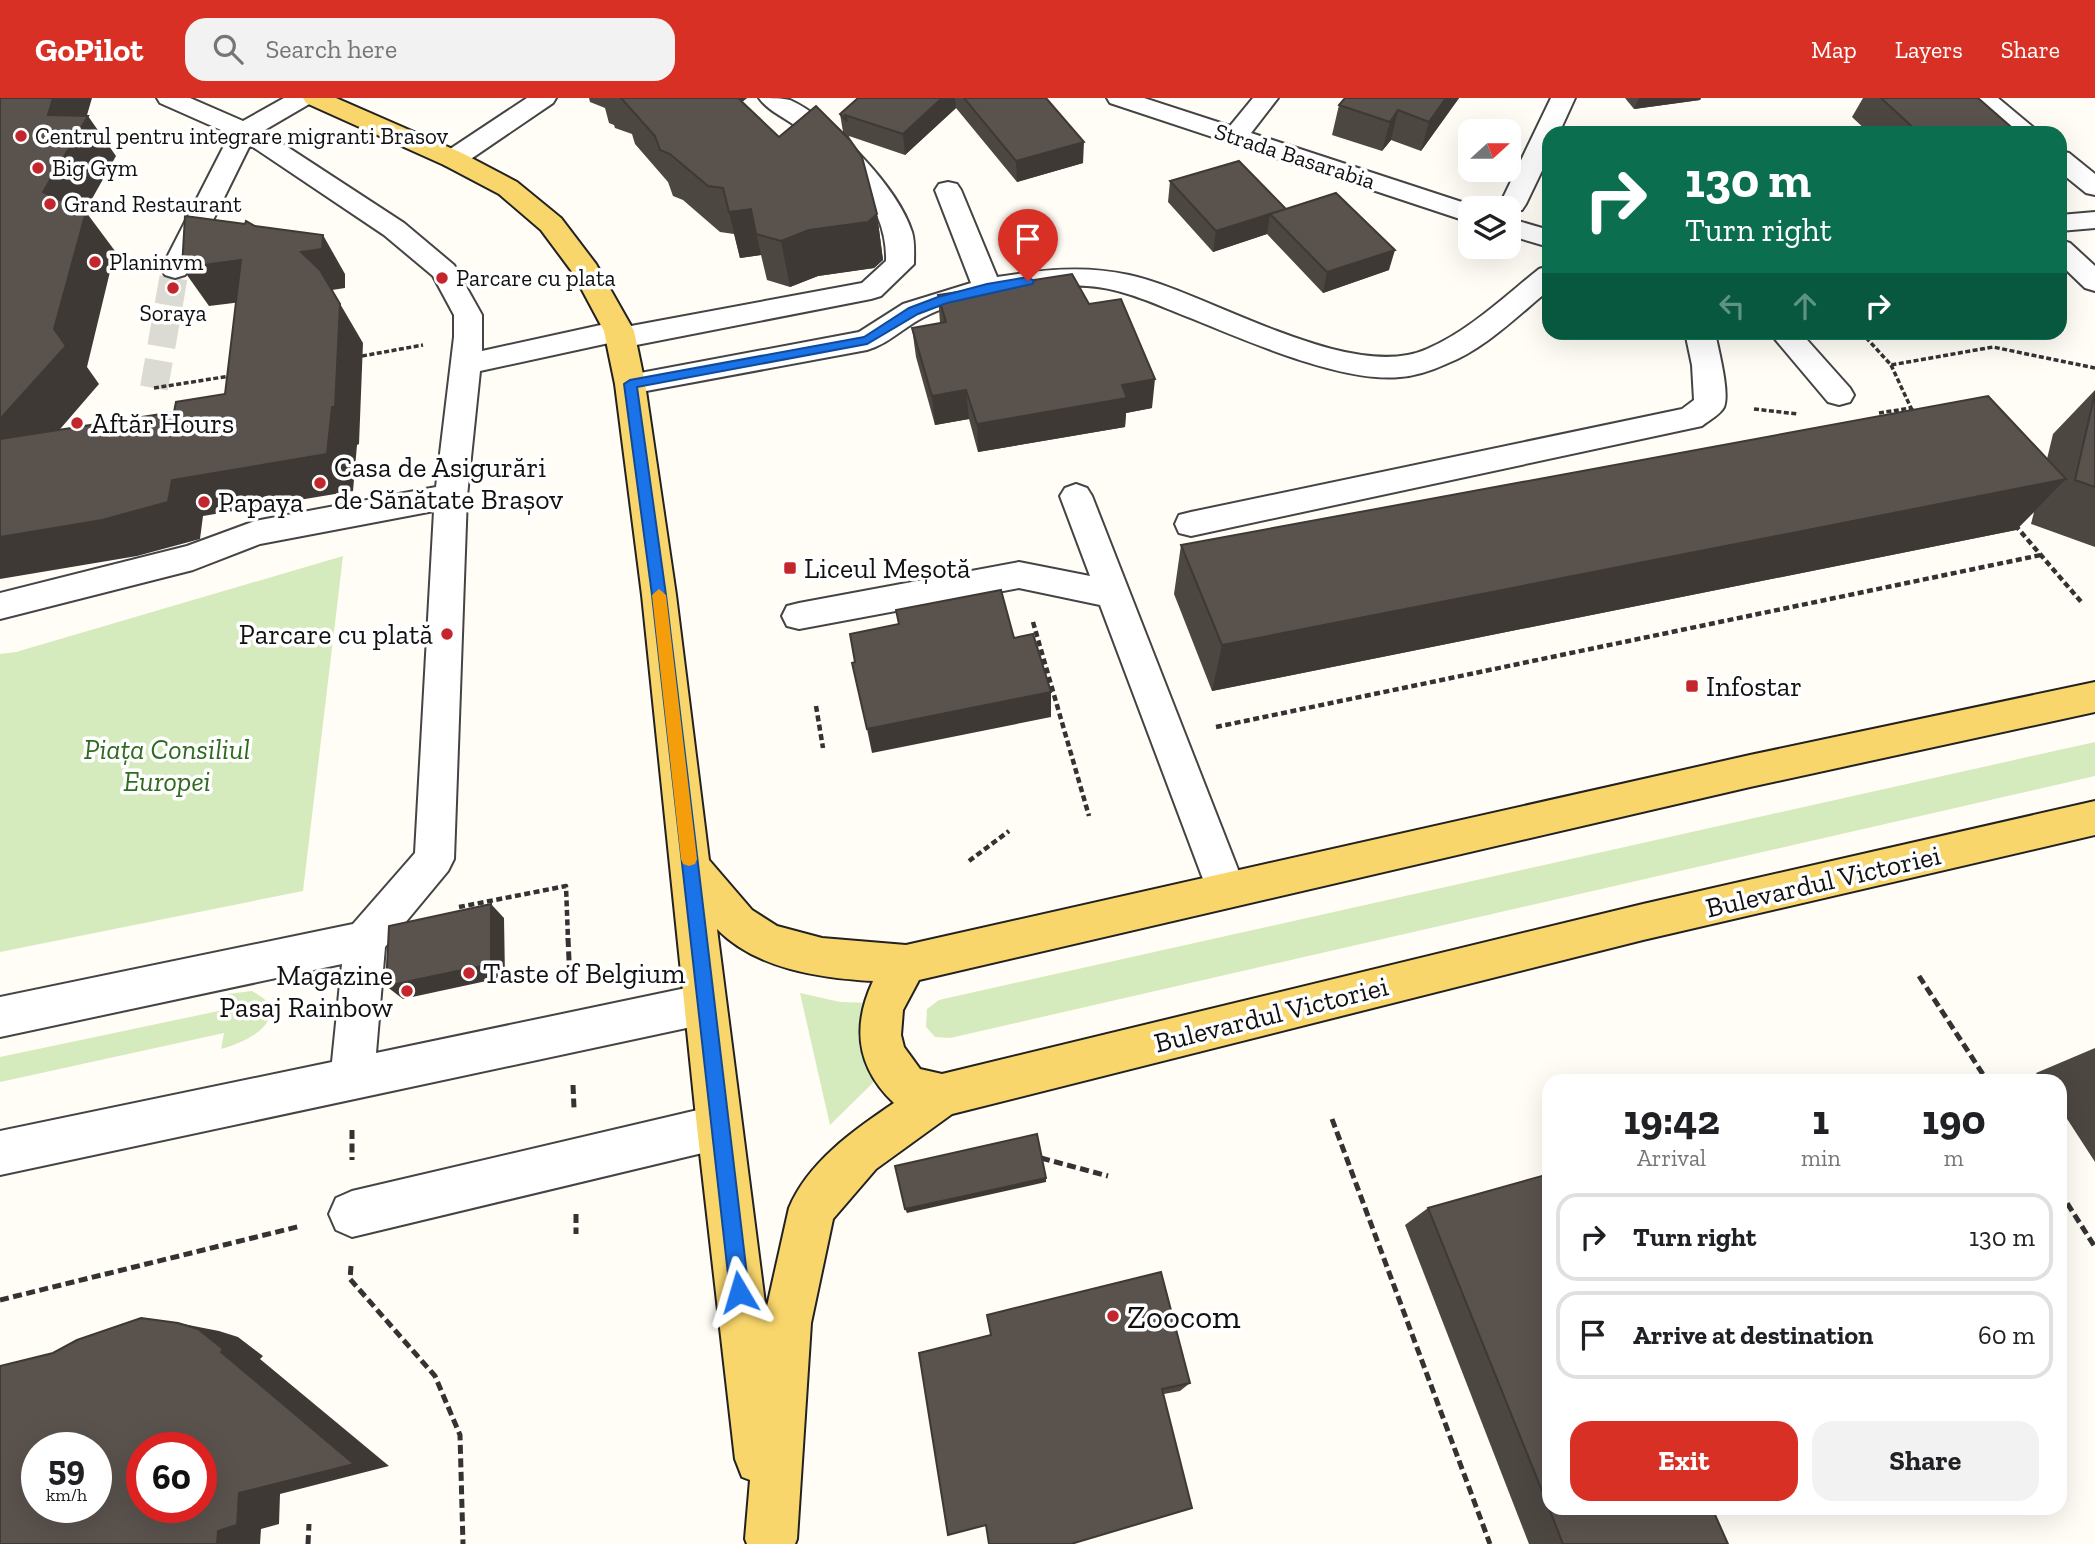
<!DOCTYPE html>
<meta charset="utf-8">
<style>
:root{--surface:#fff;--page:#f2f2f2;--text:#202124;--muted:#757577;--line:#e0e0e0;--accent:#d93025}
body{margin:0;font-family:"Zilla Slab",serif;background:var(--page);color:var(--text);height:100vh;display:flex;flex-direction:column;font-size:26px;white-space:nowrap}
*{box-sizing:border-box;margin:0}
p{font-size:23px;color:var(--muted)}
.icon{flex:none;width:38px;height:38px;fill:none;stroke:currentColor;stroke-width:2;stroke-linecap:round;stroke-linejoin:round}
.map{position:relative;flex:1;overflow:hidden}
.details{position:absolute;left:1542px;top:976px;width:525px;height:441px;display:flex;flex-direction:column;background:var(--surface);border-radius:21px;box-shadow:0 7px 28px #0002}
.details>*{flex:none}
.hud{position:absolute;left:1542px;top:28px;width:525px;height:214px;border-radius:21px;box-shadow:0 7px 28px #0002;background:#0b6e4f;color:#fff;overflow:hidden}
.needle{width:46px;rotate:69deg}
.controls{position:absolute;left:1458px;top:21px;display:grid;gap:14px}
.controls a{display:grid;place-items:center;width:63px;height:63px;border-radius:14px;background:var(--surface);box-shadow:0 7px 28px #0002;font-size:35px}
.speed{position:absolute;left:21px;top:1334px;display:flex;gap:14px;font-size:35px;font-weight:700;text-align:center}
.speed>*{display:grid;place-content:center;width:91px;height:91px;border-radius:50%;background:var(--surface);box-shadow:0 7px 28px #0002;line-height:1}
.speed small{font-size:18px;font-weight:400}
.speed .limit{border:10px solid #d22;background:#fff;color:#111}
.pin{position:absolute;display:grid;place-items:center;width:60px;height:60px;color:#fff;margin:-72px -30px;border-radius:50% 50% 50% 0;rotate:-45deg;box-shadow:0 0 7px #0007}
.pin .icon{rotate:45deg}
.me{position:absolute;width:77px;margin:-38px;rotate:353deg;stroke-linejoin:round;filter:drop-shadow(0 0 5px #0008)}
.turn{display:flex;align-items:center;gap:24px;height:147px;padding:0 28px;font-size:32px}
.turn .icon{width:91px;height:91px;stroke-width:2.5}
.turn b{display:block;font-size:49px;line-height:60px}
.lanes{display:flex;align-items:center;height:66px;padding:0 28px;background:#0003;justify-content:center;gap:35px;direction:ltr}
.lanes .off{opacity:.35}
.eta{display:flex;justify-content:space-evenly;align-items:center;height:119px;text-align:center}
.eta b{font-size:42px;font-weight:700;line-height:49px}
.cta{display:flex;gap:14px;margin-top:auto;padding:14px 28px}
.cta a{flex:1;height:80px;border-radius:21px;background:var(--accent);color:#fff;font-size:28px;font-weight:700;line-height:80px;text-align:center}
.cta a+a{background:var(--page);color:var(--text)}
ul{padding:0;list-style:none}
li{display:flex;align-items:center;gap:21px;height:88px;margin:0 14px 10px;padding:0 14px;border:4px solid var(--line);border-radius:21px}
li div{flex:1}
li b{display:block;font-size:26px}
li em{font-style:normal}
header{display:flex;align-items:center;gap:42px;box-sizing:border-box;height:98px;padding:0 35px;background:var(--accent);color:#fff}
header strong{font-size:33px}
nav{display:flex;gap:38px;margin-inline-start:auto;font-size:24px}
.search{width:490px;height:63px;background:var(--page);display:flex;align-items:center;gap:18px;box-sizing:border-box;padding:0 24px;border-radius:21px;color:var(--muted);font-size:26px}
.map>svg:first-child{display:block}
.green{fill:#d5ebbd}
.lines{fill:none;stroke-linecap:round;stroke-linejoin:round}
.minor-tunnel{stroke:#dbdad3;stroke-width:28;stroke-dasharray:28 14;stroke-linecap:butt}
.minor-casing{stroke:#444;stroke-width:4}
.major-casing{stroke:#222;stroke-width:4}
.path-far2{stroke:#333;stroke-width:3.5;stroke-dasharray:5 2.5;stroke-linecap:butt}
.path-far1{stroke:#333;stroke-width:4.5;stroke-dasharray:6 3.5;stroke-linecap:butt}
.path{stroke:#333;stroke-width:5;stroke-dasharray:9 4.5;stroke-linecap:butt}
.minor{fill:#fff;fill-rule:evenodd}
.major{fill:#f9d66b;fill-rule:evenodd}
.wall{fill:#4d4742}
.shaded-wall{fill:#3f3936}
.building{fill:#5a524d;stroke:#3f3936;stroke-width:2;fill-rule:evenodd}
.route{fill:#1a73e8;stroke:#114b97;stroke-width:2}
.slow{fill:#f59e0b}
.poi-dot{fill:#c4262e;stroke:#fff;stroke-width:2.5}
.labels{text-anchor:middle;stroke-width:7;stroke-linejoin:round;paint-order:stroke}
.far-poi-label{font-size:23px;fill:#111;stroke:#fff;text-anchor:start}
.far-street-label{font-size:23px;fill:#111;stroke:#fff}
.poi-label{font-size:28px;fill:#111;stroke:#fff;text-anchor:start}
.park-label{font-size:28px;font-style:italic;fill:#2f6b1f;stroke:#fff}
.street-label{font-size:28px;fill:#111;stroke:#fff}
.near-poi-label{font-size:33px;fill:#111;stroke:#fff;text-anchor:start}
</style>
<header>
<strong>GoPilot</strong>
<div class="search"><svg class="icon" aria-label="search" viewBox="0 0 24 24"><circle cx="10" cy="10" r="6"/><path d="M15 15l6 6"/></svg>Search here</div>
<nav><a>Map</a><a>Layers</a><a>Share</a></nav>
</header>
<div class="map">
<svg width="2095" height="1446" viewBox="0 0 2095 1446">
<rect width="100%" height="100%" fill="#fffdf5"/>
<g class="green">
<polygon points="343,458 303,793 0,854 0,556 16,554"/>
<polygon points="2095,644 2095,678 950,940 935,939 926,929 927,911 939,902"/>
<path d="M252,893C255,895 263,899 266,903C283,930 238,946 221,951L224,935L0,984V959L228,911V896Z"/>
<polygon points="800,895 840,904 871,905 887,971 830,1027"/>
</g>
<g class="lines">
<polyline class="minor-tunnel" points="154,290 175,171"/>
<defs>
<g id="minor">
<path d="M157,0H190L243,23L284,0H314L311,5L263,33L404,125L454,167L482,217V253L619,223L631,228L862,185L886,163C888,105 841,62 797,29C785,20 767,12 759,0C768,0 782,0 790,2C832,21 898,89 912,134C915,144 914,156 914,166L881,198L871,201L621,250L609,245L480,273L467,398L454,761L448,773L385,849L376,955L705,886L720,892L726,906L720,920L705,926L0,1077V1033L332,964L342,866L0,939V899L353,826L415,755L434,413L260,446L193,472L0,521V495L187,448L255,423L436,389L454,239V217L433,178L384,137L250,47L189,171L185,177L175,180L165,177L161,171L230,36L160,5Z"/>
<polygon points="527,0 556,0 553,5 462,67 453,69 444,67 440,61 444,55"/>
<polygon points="1107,0 1144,0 1230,28 1253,0 1278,0 1251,35 1480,110 1470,110 1470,123 1460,121 1110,5"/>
<polygon points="1551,0 1575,0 1559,35 1549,35 1549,58 1526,106 1522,112 1508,113 1508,110 1502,110 1500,106"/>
<polygon points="1971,0 1998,0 2040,35 2011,35"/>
<polygon points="2060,53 2069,55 2095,76 2095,97 2086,95 2060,74"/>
<path d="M948,84L957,86L961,92L997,179C1042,172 1083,167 1129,177C1208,194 1349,286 1427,251C1469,233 1504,199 1539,171L1549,168V192C1517,218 1485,251 1446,266C1433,272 1415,278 1400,279C1343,285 1247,243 1193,221C1159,208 1124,190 1087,188C1039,185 964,198 922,220C903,230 888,246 867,252L630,296L619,293L615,286L619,279L859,234L903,206L971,185L935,92L939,86Z"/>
<polygon points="2095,114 2095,130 2060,133 2060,117"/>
<polygon points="1508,120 1549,132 1549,149 1508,137"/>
<polygon points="2060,142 2070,145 2095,168 2095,193 2085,190 2060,166"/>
<path d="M1685,234H1715C1718,251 1730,294 1724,309C1720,317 1709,322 1702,328L1191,438L1179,435L1175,426L1179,417L1191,414L1682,311L1694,302L1692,267Z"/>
<polygon points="1769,234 1800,234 1850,290 1854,297 1850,304 1839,307 1828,304"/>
<polygon points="1076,386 1087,390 1092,398 1246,792 1240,805 1226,810 1212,805 1100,507 1019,490 799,531 787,528 782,518 787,508 799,505 1019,464 1090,478 1060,398 1065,390"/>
<polygon points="719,1007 735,1013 741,1029 735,1045 719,1051 352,1139 336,1132 329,1116 336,1100 352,1093"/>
</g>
<path id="major" d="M303,0H336L462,55L517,84L561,120L596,166L634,233L645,286L676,497L709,762L752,812L777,828L822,840L906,847L1750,657L2095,584V614L1750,689L919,882L903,912L901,937L904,949L920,971L942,976L1643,806L2095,703V737L1643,842L952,1016L876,1071L833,1121L811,1225L797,1441L795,1446H747L745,1441L750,1382L742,1379L735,1361L697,1029L642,497L615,286L604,233L573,175L541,132L499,96L444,67L306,5ZM717,831C756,871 820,880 873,883C852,928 856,969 894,1005C854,1032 808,1064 789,1110L766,1213Z"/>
</defs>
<use href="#minor" class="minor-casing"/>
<use href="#major" class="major-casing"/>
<g class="path-far2">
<polyline points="1861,234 1891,267 1993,249 2095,270"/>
<polyline points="362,258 423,247"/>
<polyline points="1891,267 1911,310"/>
<polyline points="154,290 230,278"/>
<polyline points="1754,311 1798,316"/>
<polyline points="1879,315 1911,310 1916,316"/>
</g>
<g class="path-far1">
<polyline points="2015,427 2083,506"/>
<polyline points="1033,524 1089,718"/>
<polyline points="816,608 823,650"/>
<polyline points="1216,629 2041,457"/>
<polyline points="969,763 1009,733"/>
<polyline points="459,809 566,788 568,842"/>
</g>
<g class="path">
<polyline points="568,840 570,884"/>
<polyline points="1919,878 1988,984"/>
<polyline points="573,987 574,1010"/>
<polyline points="1332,1021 1490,1446"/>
<polyline points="352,1032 352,1062"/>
<polyline points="1041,1060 1108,1078"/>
<polyline points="2060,1094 2095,1149"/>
<polyline points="576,1116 576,1136"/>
<polyline points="351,1168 350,1181 435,1278 460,1337 463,1446"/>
<polyline points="0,1202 301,1128"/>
<polyline points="308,1446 309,1426"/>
</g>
<use href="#minor" class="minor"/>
<use href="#major" class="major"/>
</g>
<g class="wall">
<polygon points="589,0 747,0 742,4 779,39 843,34 840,16 858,0 1046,0 1083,65 1017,84 956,10 905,57 849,38 877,116 883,162 874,170 818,178 790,189 767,182 761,157 740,160 734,136 720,134 683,102 673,98 668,84 635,46 632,36 615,30 614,27 609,25 605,10 590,4"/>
<polygon points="1345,0 1459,0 1421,53 1391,42 1382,53 1332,37 1339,7"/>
<polygon points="1625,0 1701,0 1700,2 1634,11"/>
<polygon points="1863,0 1978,0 2018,35 1869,35 1852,19"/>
<polygon points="1170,83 1286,111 1389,172 1323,195 1267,136 1213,154 1168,104"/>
<polygon points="938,197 1152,310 1126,315 1125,329 978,354 969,321 935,327 916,259 912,230 940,225"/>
<polygon points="2095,292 2095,449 2031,426 2034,414 2016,432 1212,593 1174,496 1181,447 2047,361 2053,336"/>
<polygon points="2095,950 2095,1064 2060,1010 2060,984 2042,984 2036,975"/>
<polygon points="1428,1110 1728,1446 1529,1446 1405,1127"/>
<polygon points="919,1255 1190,1285 1180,1293 1164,1296"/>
</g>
<g class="shaded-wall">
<polygon points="53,0 92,0 85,24 88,18 116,58 74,133 43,94 48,17"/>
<polygon points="717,0 747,0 721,20"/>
<polygon points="942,0 955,0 956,10 905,57 903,36"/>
<polygon points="1446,0 1459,0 1421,53 1429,24"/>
<polygon points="1639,0 1701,0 1700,2 1634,11"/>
<polygon points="1398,12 1391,42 1382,53 1390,24"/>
<polygon points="1084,44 1083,65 1017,84 1016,63"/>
<polygon points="751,111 761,157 740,160 729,114"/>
<polygon points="86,114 115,153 87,269 99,286 17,381 0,365 0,321 54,231"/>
<polygon points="877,116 883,162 874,170 818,178 790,189 781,143 809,132"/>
<polygon points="1270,116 1267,136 1213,154 1216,133"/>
<polygon points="323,137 345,176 345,190 332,192 363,245 359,346 357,347 353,393 203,418 200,441 137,458 0,481 0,439 172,382 327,356 301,154"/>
<polygon points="1395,152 1389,172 1323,195 1327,174"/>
<polygon points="241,162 266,201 209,208 182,170"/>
<polygon points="1155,281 1152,310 1126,315 1125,329 978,354 977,326 1122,287"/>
<polygon points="966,292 969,321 935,327 932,298"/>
<polygon points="2066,381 2016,432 1212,593 1222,547"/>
<polygon points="1051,594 1051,619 872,655 867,631"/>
<polygon points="491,806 504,820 505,879 403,901 386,888"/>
<polygon points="1046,1080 1046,1084 907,1115 905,1111"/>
<polygon points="178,1225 219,1233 238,1239 263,1258 260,1261 389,1368 280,1396 279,1426 261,1431 260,1446 217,1446 221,1254"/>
</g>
<g class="building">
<polygon points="0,0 53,0 48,17 88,18 43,94 86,114 54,231 66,248 0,321"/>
<polygon points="621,0 738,0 779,39 816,8 850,42 862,59 877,116 868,124 809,132 781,143 756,136 751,111 729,114 723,90 708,88 670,56 660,52 655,38"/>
<polygon points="858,0 942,0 903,36 845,17 847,23 840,16"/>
<polygon points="964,0 1046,0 1084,44 1016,63"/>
<polygon points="1345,0 1446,0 1429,24 1398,12 1390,24 1339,7"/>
<polygon points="1881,0 1978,0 2018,35 1919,35"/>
<polygon points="1239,63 1286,111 1216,133 1170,83"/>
<polygon points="1336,95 1395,152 1327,174 1270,116"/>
<polygon points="185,118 245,126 246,123 255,128 323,137 322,151 301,154 320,172 340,206 335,309 332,309 327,356 172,382 168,404 102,422 0,439 0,341 174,314 176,304 225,296 241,162 182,170"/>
<polygon points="1072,176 1089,206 1121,201 1155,281 1122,287 1127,300 977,326 966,292 932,298 912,230 946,224 938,197"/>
<polygon points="2095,295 2095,389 2075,382"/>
<polygon points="1988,298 2066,381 1222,547 1181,447"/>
<polygon points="1001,492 1014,540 1033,536 1051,594 867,631 852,565 855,564 850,536 899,526 896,512"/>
<polygon points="491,806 491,866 386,888 389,828"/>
<polygon points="1037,1036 1046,1080 905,1111 895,1068"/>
<polygon points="1549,1076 1549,1410 1428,1110"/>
<polygon points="1161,1174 1190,1285 1162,1291 1192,1410 1071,1446 989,1446 986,1427 948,1437 919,1255 991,1237 987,1217"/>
<path d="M141,1220L178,1225L198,1231L223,1251L221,1254L354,1366L239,1395L237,1427L218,1433L217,1446H0V1268L53,1255L77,1242ZM37,1349H96V1409H37ZM142,1349H201V1409H142Z"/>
<polygon points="1549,1410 1712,1410 1728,1446 1563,1446"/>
</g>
<polygon class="route" points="1028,179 1034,183 1032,186 947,205 918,216 867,246 637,289 666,497 749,1194 746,1201 739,1204 732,1201 730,1194 652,497 624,286 630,282 864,239 909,210 938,199 987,186"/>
<polygon class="slow" points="659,491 666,497 697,761 695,766 689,768 683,766 681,761 652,497"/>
<g class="poi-dot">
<circle cx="21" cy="38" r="7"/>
<circle cx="38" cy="70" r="7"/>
<circle cx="50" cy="106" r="7"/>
<circle cx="95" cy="164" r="7"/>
<circle cx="442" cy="180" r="7"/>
<circle cx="173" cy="190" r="7"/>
<circle cx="77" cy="325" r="7"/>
<circle cx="320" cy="385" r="7"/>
<circle cx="204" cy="404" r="7"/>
<rect x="783" y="463" width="14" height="14" rx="3.5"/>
<circle cx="447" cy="536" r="7"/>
<rect x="1685" y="581" width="14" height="14" rx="3.5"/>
<circle cx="469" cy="875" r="7"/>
<circle cx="407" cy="893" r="7"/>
<circle cx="1113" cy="1218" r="7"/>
</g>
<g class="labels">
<g class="far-poi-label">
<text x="35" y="46">Centrul pentru integrare migranti Brasov</text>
<text x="52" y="78">Big Gym</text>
<text x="64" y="114">Grand Restaurant</text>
<text x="109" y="172">Planinvm</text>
<text x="456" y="188">Parcare cu plata</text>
<text x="173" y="223" text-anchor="middle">Soraya</text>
</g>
<g class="far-street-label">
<text transform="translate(1295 58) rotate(18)" y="8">Strada Basarabia</text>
</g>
<g class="poi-label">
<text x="91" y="335">Aftăr Hours</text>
<text x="334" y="379">Casa de Asigurări<tspan x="334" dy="32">de Sănătate Brașov</tspan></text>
<text x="218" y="414">Papaya</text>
<text x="804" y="480">Liceul Meșotă</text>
<text x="433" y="546" text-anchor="end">Parcare cu plată</text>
<text x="1706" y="598">Infostar</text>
<text x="483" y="885">Taste of Belgium</text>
<text x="393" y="887" text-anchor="end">Magazine<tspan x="393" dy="32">Pasaj Rainbow</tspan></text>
</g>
<g class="park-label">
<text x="167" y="661">Piața Consiliul<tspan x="167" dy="32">Europei</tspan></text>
</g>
<g class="street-label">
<text transform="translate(1823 783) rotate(-13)" y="10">Bulevardul Victoriei</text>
<text transform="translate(1271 916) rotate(-14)" y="10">Bulevardul Victoriei</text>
</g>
<g class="near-poi-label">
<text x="1127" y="1230">Zoocom</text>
</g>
</g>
</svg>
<div class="controls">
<a><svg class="needle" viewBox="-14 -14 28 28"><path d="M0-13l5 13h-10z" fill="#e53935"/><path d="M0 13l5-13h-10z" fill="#757577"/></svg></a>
<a><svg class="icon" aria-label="layers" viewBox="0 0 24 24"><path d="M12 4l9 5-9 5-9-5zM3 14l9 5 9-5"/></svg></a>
</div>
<div class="speed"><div>59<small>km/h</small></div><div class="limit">60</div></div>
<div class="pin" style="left:1028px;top:183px;background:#d93025"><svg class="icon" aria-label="arrive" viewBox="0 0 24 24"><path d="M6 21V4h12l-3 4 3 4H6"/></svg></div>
<svg class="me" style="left:739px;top:1194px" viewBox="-20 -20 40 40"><path d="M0-17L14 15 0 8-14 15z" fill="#1a73e8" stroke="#fff" stroke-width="4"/></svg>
<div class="hud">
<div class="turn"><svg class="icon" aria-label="right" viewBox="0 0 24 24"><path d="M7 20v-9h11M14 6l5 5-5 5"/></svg><div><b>130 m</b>Turn right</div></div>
<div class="lanes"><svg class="icon off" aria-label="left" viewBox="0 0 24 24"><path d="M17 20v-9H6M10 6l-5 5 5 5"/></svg><svg class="icon off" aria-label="ahead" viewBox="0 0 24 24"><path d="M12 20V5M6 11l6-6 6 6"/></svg><svg class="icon" aria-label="right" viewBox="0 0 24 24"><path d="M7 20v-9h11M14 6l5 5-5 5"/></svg></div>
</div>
<section class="details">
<div class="eta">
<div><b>19:42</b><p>Arrival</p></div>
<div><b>1</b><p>min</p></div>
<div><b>190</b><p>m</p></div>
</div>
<ul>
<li><svg class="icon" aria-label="right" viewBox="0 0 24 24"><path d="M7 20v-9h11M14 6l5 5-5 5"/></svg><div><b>Turn right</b></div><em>130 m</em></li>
<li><svg class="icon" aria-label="arrive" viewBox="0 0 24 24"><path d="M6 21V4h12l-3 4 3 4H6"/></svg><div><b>Arrive at destination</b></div><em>60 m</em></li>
</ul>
<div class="cta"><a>Exit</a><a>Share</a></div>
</section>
</div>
